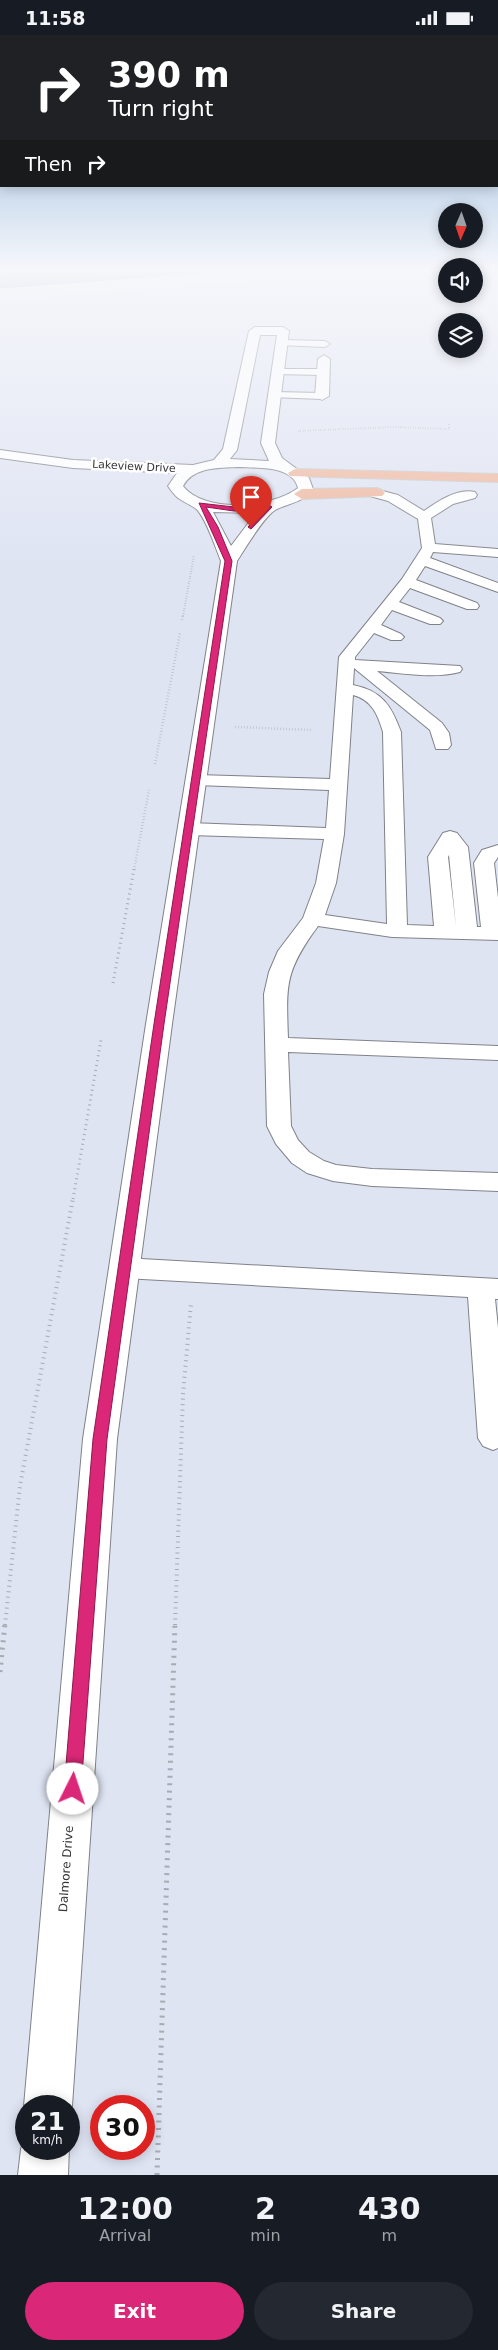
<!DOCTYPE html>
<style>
:root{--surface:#171b24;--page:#242831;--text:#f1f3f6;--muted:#9ea1a6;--accent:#db2777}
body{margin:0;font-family:"DejaVu Sans",sans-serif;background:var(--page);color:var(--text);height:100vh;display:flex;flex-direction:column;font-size:19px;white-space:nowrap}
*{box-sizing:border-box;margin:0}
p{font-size:16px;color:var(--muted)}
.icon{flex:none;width:28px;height:28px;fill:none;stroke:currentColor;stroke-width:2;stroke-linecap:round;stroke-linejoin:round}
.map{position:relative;height:2140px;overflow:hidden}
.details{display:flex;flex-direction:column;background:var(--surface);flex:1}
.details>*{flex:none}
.top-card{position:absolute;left:0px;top:0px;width:499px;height:152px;box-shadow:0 2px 12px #0003;background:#202124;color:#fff;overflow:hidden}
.needle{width:32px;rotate:182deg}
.buttons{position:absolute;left:438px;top:168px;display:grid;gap:10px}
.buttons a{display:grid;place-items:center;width:45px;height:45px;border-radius:50%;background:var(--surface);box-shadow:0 2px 12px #0003;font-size:25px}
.speed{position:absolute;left:15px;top:2060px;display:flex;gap:10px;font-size:25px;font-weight:700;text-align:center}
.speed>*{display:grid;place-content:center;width:65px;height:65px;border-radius:50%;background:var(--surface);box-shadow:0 2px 12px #0003;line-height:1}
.speed small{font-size:12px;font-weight:400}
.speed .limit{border:8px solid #d22;background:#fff;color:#111}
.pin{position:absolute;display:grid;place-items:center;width:42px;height:42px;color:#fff;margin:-51px -21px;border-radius:50% 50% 50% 0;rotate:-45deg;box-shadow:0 0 5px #0007}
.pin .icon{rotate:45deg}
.me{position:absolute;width:55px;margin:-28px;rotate:4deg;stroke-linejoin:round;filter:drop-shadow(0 0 4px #0008)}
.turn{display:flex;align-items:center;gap:18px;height:105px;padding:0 25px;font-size:22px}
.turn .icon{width:65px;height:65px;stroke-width:2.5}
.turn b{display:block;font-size:35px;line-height:42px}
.then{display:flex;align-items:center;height:48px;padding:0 25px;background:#0003;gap:10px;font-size:19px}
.eta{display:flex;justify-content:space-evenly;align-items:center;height:85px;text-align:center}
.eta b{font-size:30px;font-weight:700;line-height:35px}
.button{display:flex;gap:10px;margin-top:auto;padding:10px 25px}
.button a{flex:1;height:58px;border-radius:30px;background:var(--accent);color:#fff;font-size:20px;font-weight:700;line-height:58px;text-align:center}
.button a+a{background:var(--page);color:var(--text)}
.status{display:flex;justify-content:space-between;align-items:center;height:35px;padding:0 25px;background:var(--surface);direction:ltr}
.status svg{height:14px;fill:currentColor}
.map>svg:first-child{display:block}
.built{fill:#dfe4f3;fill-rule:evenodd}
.water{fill:#7f99b8;stroke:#697b92}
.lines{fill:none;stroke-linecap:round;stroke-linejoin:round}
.lane-casing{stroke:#808289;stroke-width:2}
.street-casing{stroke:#808289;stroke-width:2}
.highway-casing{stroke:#cacbcc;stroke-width:2}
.path-far4{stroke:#a8abb1;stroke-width:2;stroke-dasharray:0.5 2;stroke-linecap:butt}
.path-far3{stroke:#a8abb1;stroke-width:2.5;stroke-dasharray:0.5 2.5;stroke-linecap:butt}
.path-far2{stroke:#a8abb1;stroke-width:3;stroke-dasharray:1 4;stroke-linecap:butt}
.path-far1{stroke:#a8abb1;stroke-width:4;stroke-dasharray:1 4.5;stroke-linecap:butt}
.path{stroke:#a8abb1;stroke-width:5;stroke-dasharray:2 5.5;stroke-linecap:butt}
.lane{fill:#fff;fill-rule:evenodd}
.street{fill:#fff;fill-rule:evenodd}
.highway{fill:#efb9a1;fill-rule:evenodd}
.route{fill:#db2777;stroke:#8e194d}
.labels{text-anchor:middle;stroke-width:5;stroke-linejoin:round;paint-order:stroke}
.far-street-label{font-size:11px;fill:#353639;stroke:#fff}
.street-label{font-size:12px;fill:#353639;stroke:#fff}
</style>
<div class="status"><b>11:58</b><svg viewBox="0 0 49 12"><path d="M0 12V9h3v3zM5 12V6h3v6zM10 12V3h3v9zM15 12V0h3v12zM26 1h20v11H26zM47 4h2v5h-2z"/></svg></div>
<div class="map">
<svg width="498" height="2140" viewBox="0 0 498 2140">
<rect width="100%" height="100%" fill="#ebeef6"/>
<path class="built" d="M392,238L446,239V259H474V239L498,240V2140H0V267L105,256ZM446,286H474V314H446ZM26,2071H69V2114H26ZM101,2071H144V2114H101Z"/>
<polygon class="water" points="0,233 264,233 0,253"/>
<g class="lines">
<defs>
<g id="lane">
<polygon points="282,305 325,306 330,309 325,312 278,310 277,308"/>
<polygon points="278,334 323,334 328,337 323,340 274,339 274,335"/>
<polygon points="274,357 322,358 328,361 322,364 270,362 268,360 270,358"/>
<path d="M375,454L398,460L424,476C437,467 457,453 475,457L477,460L475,463L453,469L431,483L435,509L498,514V522L433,517L430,523L498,548V557L425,531L416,545L477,568L479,571L477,574H467L410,553L399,567L440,583L443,586L440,589H430L392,575L381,590L401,599L404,602L401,605H391L374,598L355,622V625L460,631L462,634L460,637C433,644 403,638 377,636L442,688L449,698L451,710L448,714H436L430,695L354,633L353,650C382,656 391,670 401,697L407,890L434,891L428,822L443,798L450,796L457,798L468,812L477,892H481L474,828L482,815L498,810V822L494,828L498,863V905L392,902L318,891C285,936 286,949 288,1003L498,1011V1025L288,1017L291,1091L298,1105L309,1117L324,1126L336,1130L372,1134L498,1138V1156L372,1151L333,1146L307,1138L292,1128L276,1109L267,1091L264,959L269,937L278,916L303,883L316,848L324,804L189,800L182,798L180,794L182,790L189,788L326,793L329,755L197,750L191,749L188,745L191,741L197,740L330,744L339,622L402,544L422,513L418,484L388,466L370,461L369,458ZM353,660C372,665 378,680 383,697L387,889L325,880L336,848L344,799ZM449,820L456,892L448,822Z"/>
<polygon points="124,1223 498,1244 498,1264 495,1264 498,1293 498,1413 493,1415 483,1411 478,1403 468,1262 124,1243 115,1240 111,1233 115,1226"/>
</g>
<g id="street">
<path d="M255,292H283L289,296L275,408L282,423L309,443L313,454C304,467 290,468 277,474C265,479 245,514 237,526L172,989L117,1404L72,2071L69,2079V2071H26V2076L24,2071L83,1404L146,989L221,526C216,514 205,480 195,473C181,464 178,466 168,451L177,438L73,433L0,423V415L73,425L193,430L214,425L223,414L249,296ZM260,300H277L261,408L269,426L230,424L237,415ZM237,432C255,433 293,430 298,453C272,473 205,479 183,451C193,432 218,433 237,432ZM213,477L256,478L231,511Z"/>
<polygon points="324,320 330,324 329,361 322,365 315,361 318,324"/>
<polygon points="26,2100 26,2114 69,2112 68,2140 18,2140 21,2114"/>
</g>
<g id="highway">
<polygon points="295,434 498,439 498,447 290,441 288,438"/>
<polygon points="377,453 382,455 385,458 382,461 302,464 294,459 302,454"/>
</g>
</defs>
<use href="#lane" class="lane-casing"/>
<use href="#street" class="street-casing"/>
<use href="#highway" class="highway-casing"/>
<g class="path-far4">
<polyline points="298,396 393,392 449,394 449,389"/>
<polyline points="183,581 194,520"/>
</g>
<g class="path-far3">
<polyline points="182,585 183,580"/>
<polyline points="235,692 311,695"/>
<polyline points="155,729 180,598"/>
<polyline points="134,835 149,755"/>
</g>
<g class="path-far2">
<polyline points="113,948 134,834"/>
<polyline points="73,1164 101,1005"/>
</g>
<g class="path-far1">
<polyline points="5,1590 20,1451 73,1163"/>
<polyline points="175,1590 183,1359 191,1269"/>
</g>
<g class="path">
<polyline points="0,1637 5,1588"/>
<polyline points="157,2140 175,1588"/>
</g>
<use href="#lane" class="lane"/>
<use href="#street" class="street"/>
<use href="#highway" class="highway"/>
</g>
<linearGradient id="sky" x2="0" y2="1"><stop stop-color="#7ea9d5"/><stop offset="0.44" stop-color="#f6f7fb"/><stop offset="1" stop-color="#f6f7fb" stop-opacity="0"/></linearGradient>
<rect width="498" height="533" fill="url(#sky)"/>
<polygon class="route" points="199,468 234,472 269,470 272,472 251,494 248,492 264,474 234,476 206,472 218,492 232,526 164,989 107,1404 81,1754 79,1760 73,1762 67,1760 64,1754 93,1404 154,989 225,526"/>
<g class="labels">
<g class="far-street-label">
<text transform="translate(134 431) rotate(3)" y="4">Lakeview Drive</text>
</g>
<g class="street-label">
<text transform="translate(66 1834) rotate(-86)" y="4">Dalmore Drive</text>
</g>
</g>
</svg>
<div class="buttons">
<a><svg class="needle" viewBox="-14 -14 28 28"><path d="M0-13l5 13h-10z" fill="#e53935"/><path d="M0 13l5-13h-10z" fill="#9ea1a6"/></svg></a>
<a><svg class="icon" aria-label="sound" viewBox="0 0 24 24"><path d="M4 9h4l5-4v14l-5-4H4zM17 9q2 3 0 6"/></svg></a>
<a><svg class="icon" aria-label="layers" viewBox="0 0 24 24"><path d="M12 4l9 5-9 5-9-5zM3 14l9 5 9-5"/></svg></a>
</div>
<div class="speed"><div>21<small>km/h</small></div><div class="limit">30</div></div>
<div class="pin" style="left:251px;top:492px;background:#d93025"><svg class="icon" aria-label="arrive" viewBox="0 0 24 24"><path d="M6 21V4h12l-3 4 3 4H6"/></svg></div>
<svg class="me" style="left:73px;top:1754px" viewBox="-20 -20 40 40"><circle r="19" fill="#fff"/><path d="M0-13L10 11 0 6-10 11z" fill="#db2777"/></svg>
<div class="top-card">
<div class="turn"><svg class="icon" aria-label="right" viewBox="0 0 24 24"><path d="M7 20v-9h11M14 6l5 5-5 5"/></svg><div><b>390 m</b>Turn right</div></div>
<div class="then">Then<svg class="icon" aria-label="right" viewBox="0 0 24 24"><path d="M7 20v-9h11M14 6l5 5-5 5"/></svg></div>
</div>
</div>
<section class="details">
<div class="eta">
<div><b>12:00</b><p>Arrival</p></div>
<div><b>2</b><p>min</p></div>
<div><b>430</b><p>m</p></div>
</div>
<div class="button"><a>Exit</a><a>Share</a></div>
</section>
